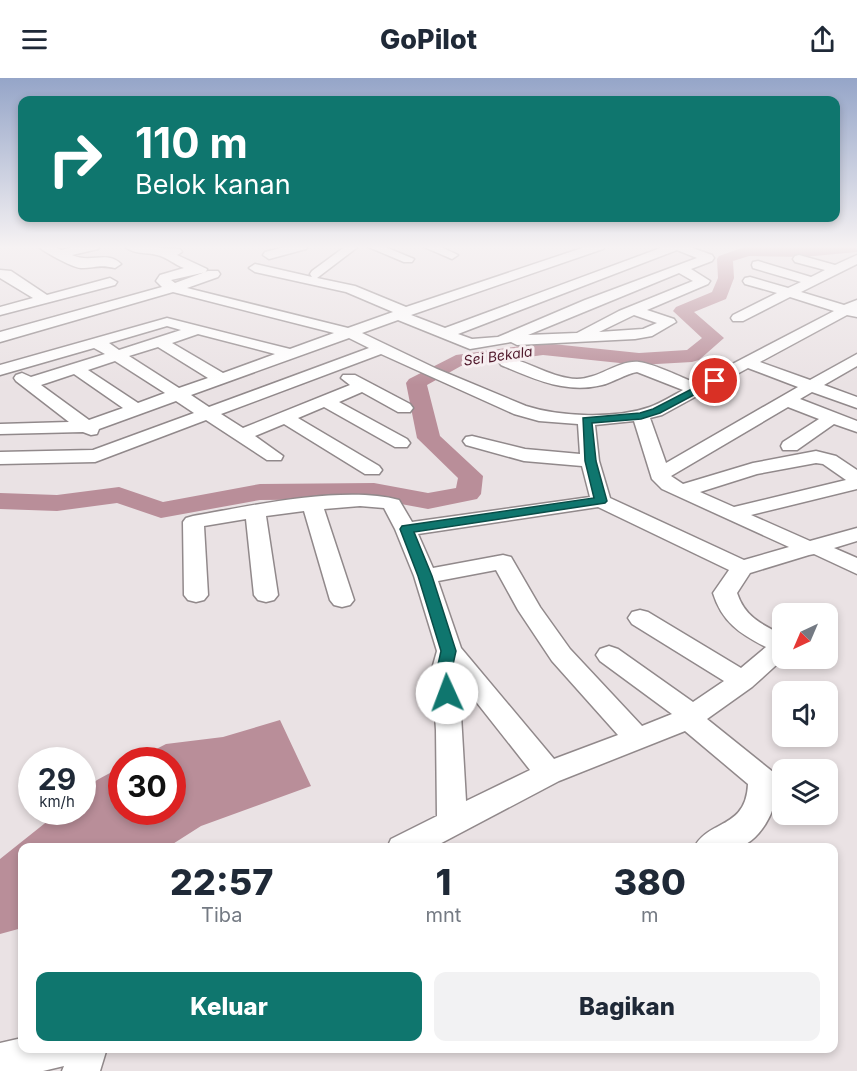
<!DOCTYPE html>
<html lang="id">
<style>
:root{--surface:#fff;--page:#f2f2f3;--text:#1f2937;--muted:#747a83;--accent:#0f766e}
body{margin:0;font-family:Inter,sans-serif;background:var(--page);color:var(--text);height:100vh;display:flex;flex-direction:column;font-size:22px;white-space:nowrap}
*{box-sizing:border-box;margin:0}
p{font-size:20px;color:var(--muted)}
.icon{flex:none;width:33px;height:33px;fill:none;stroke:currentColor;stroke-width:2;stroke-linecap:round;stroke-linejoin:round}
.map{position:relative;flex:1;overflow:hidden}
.sheet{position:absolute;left:18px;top:765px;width:820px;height:210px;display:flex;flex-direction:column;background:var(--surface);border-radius:12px;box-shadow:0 3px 9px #0003}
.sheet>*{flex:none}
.banner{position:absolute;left:18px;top:18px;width:822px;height:126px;border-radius:12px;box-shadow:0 3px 9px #0003;background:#0f766e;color:#fff;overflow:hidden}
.needle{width:39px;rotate:224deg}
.buttons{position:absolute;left:772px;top:525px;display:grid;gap:12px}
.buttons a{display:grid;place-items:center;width:66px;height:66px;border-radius:12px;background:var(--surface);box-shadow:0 3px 9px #0003;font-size:30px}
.speed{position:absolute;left:18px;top:669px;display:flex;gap:12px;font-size:30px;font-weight:700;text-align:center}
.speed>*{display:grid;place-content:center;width:78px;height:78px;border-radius:50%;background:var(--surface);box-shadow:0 3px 9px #0003;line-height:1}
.speed small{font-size:15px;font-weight:400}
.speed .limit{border:9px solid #d22;background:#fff;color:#111}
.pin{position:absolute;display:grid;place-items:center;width:51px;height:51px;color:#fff;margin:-26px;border:3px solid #fff;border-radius:50%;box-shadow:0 2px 6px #0007}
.me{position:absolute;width:66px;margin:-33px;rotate:358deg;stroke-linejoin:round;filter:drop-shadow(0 0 4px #0008)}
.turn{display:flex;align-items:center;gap:21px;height:126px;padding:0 18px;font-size:27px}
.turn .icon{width:78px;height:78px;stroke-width:2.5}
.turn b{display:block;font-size:42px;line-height:51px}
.eta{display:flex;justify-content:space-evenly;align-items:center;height:102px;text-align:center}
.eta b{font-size:36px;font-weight:800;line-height:42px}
.button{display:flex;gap:12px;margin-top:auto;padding:12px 18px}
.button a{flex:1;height:69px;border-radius:12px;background:var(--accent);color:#fff;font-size:24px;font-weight:800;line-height:69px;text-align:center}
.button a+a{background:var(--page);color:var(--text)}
header{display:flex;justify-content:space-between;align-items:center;height:78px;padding:0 18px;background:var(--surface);font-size:27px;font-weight:800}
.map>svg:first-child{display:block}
.water{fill:#b98e99}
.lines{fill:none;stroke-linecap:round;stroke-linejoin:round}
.river{fill:#b98e99;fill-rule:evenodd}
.minor-casing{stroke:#91898b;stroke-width:3}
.minor{fill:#fff;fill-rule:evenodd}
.route{fill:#0f766e;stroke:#0a4d48;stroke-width:1.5}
.labels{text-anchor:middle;stroke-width:6;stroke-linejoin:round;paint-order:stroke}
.far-water-label{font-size:14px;font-style:italic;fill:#50192c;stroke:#f7eff1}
</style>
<header><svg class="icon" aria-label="menu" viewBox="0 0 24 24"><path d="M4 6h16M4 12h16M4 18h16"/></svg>GoPilot<svg class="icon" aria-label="share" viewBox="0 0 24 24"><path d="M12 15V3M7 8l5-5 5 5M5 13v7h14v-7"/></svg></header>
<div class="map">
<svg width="857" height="993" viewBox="0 0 857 993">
<rect width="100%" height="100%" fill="#eae2e4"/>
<polygon class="water" points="280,642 311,708 201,748 168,769 22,770 22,850 0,856 0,781 59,734 82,734 83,714 97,702 121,689 122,734 172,734 172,682 135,682 166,666 223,659"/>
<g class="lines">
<polygon class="river" points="747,168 857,168 857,174 803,179 749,178 733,183 734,200 726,221 694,234 724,260 699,282 692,284 639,287 543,277 461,288 427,307 440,358 483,398 481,416 477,421 428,431 374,421 260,422 161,440 117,425 57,433 0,431 0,415 57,417 119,409 163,424 260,406 374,405 428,415 456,410 458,400 417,360 406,305 409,301 456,277 543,265 639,275 687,272 702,260 673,233 676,229 712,214 718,200 717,181 719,178"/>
<defs>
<g id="minor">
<path d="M38,168H53L61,172L79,168H100L98,171L72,177C91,186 106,172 121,186L115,190C99,186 96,190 81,190C73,190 44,174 38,168Z"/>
<path d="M124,168L180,171L182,174L177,177L207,191L206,194L171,202L175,205L208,193H218L220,196L218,199L187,210L348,250L393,234L346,214L255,194L249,190L255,186L312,199L310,196L312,193L346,168H359L317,200L355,208L406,229L588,168H605L603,171L411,237L445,250L666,168H687L712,177L714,180L712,183L691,191L710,203L708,206L647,232L674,241L676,244L652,258L635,261L517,267L511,264L470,271L398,242L362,255L437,291L526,328C560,339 616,341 650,329C661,325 672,318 683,312L637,294C625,296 614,304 602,307C566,316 534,301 501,287L499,284L507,279C531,285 552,300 577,301C599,301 618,282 639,284C655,286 680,299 696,305L834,233L790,219L743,243H733L731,240L733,237L777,215L745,206L743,203L745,200L750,199L788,210L801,204L753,190L752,187L753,184L758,183L811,199L825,192L795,184L793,181L795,178L799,177L835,187L857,177V186L801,214L844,227L857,222V239L847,237L760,284L810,302L857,276V288L824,307L857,319V330L812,314L800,321L857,343V354L834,346L797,372H783L781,368L783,364L819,341L788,329L671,398L683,406L753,385L816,373L836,378L857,392V411L751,437L810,463L857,450V463L834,470L857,480V496L814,476L809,477L750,495L737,515C745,539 761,546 783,557L784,580L752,609L707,641L773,694C786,717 763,765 736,770C723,772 707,770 694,770C708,741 746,752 748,706L685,653L559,703L432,770H387L391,761L437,738L436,652L432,591L437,573L414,498L395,451L384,430L360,428L324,431L354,522L350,527L342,529L334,527L330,522L304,433L266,438L278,517L274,522L266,524L258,522L254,517L246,441L204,448L208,517L204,522L196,524L188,522L184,517L183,444L186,440L193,438C249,428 345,407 399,422L412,444L590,419L582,388L524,383L466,367L463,363L466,359L472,358L525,371L580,376L578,346L539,343L514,336L381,276L221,336L243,350L350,307L341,300L343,297H355L410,326L413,330L410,334H398L362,314L339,324L407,361L410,365L407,369H395L324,329L298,340L379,388L382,392L379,396H365L284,346L255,358L283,378L281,382H267L206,342L95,384L0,386V374L93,372L194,335L176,323L99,351L97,356L91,357L83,354L0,356V346L69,344L16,303L14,300L16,297L22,295L31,299L105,276L94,270L0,297V287L167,240L290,271L334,255L173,214L0,264V254L162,209L156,203L160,197L184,190C175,187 167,179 157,177C146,174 134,177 124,168ZM677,172L697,180L585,222L498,259L472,261L458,256ZM679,195L693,203L619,233L577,255L528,257ZM634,237L657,245L643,251L599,254ZM167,248L181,252L119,272L109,265ZM198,256L275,276L223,295L172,265ZM349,260L369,270L209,329L191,317ZM158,269L208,300L179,310L129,278ZM115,283L165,315L138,325L88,292ZM748,290L798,309L666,385L650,340L662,337ZM74,296L123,330L89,342L41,307ZM634,343L652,401L662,411L789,469L744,482L610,420L599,383L595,347ZM816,385L823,386L846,402L734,429L700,414L757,396ZM598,429L729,492L713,515C722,544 740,556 766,569L741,590L648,534L640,532L632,534L628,540L632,546L724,603L693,624L618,571L609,568L600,571L596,577L600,583L672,636L642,648L570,571L540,529L511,479L503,477L433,490L418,456ZM496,492L518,532L552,583L618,657L554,681L461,570L438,503ZM459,602L530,692L466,723Z"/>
<polygon points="289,168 308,168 306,171 269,181 263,177 265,174"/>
<polygon points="366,168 383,168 414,181 412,184 404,184"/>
<polygon points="422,168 439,168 458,177 452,181"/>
<polygon points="0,192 11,193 47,217 110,200 117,204 115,207 0,237 0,229 33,220 0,200"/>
<polygon points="22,960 22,970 107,970 100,993 62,993 64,988 43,993 0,993 0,965"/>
</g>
</defs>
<use href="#minor" class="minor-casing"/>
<use href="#minor" class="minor"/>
</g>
<linearGradient id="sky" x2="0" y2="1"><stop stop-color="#95a5c8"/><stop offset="0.55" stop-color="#f6f2f3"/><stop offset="1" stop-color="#f6f2f3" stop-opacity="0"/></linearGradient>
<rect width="857" height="307" fill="url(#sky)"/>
<polygon class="route" points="711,301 720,303 660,335 641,341 592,345 596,383 607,423 605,425 414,454 432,498 456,573 452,591 455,615 452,619 441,619 437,591 441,573 418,498 400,451 402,448 594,420 585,383 583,340 640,335 653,331"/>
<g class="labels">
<g class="far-water-label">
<text transform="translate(498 278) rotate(-8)" y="5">Sei Bekala</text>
</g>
</g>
</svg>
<div class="buttons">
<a><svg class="needle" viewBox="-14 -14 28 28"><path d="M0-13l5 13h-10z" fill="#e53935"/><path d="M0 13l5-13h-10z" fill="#747a83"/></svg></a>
<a><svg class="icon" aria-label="sound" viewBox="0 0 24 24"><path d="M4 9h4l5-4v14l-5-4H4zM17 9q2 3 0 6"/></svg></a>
<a><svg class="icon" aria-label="layers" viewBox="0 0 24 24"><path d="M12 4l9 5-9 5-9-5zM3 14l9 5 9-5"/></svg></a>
</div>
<div class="speed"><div>29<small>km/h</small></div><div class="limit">30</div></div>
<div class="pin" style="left:715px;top:303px;background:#d93025"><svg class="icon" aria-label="arrive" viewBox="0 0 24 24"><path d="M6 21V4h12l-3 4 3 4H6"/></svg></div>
<svg class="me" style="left:447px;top:615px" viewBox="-20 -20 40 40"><circle r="19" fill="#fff"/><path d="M0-13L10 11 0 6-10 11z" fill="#0f766e"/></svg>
<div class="banner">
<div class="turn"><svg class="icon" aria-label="right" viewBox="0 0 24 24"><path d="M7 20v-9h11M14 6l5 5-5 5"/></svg><div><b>110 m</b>Belok kanan</div></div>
</div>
<section class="sheet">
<div class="eta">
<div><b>22:57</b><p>Tiba</p></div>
<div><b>1</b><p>mnt</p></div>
<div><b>380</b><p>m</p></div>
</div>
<div class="button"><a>Keluar</a><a>Bagikan</a></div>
</section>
</div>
